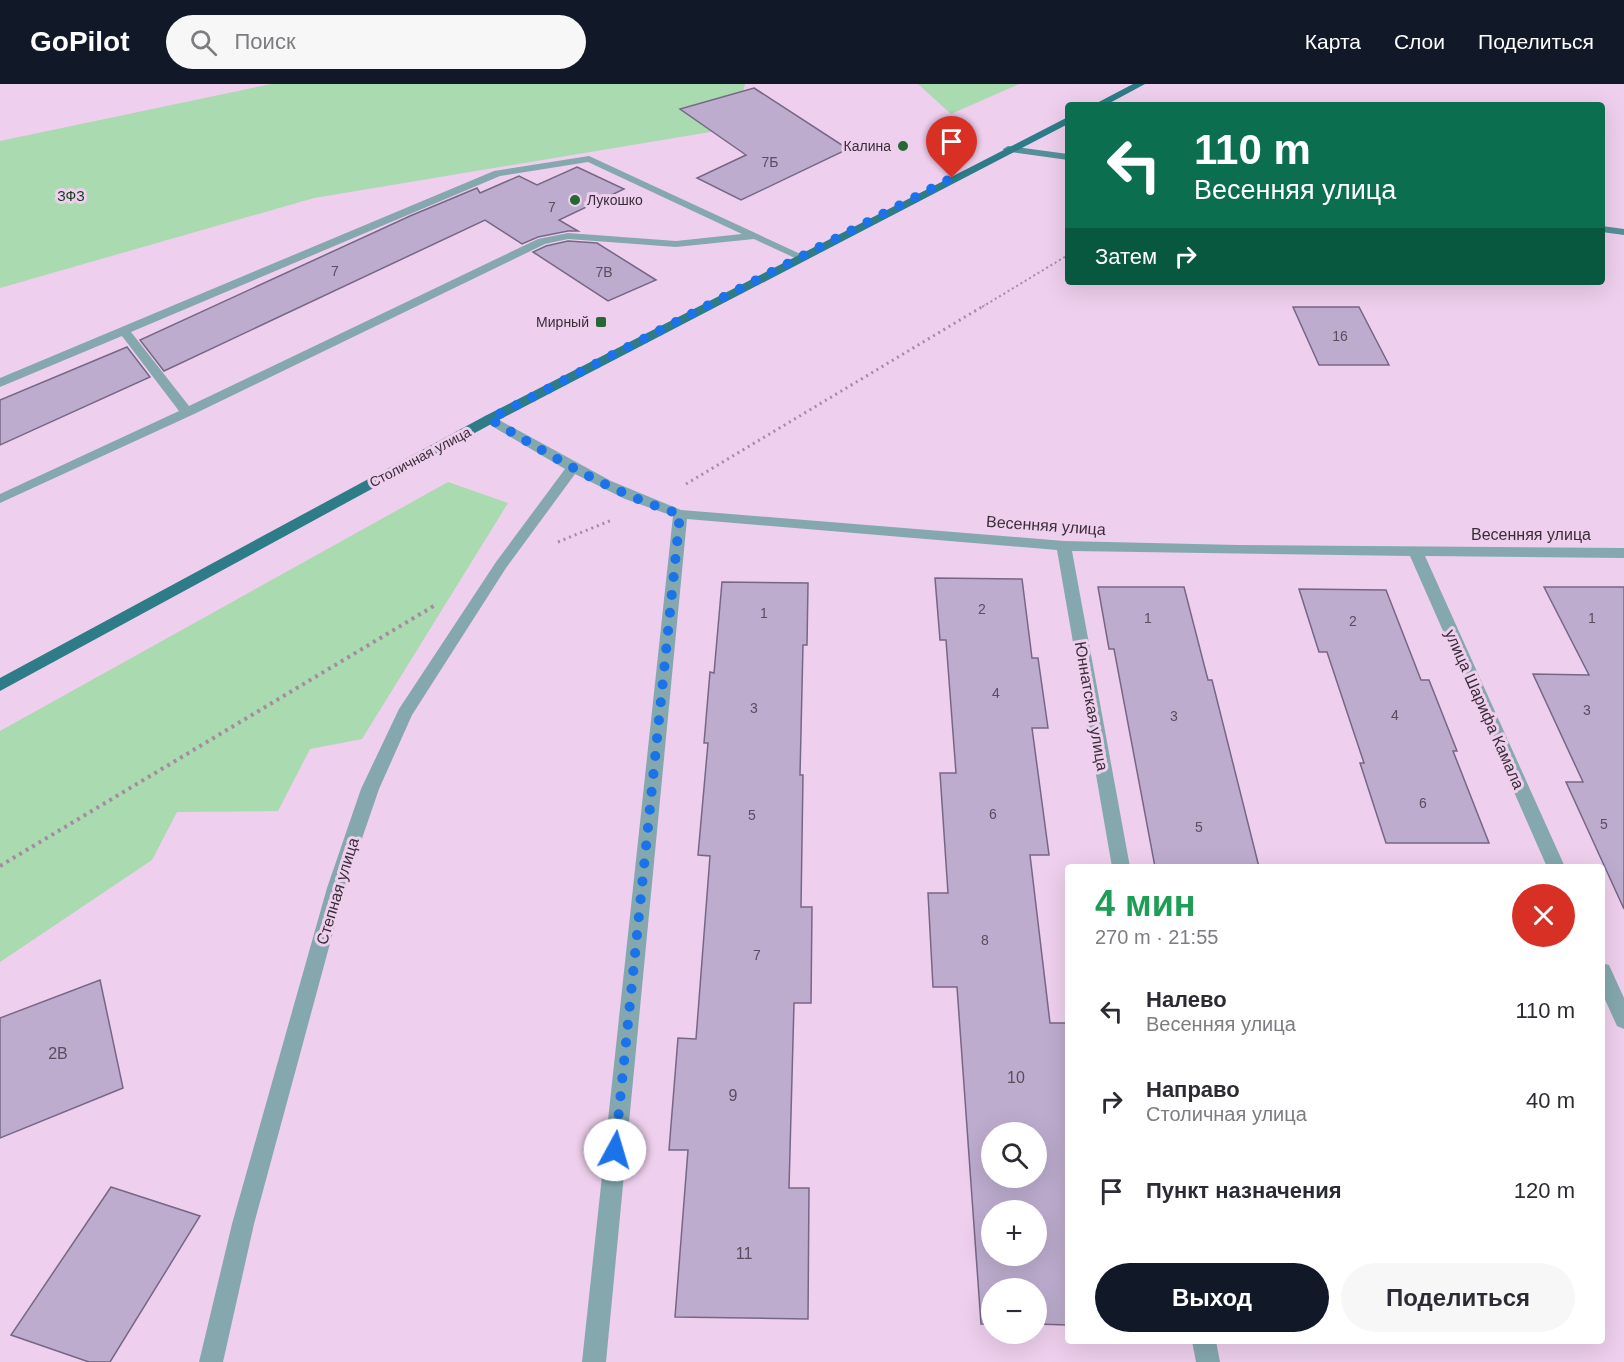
<!DOCTYPE html>
<html lang="ru">
<meta charset="utf-8">
<style>
:root{--surface:#fff;--page:#f7f7f7;--text:#2b2b33;--muted:#7c7c81;--accent:#111827}
body{margin:0;font-family:Helvetica,sans-serif;background:var(--page);color:var(--text);height:100vh;display:flex;flex-direction:column;font-size:22px;white-space:nowrap}
*{box-sizing:border-box;margin:0}
p{font-size:20px;color:var(--muted)}
.icon{flex:none;width:33px;height:33px;fill:none;stroke:currentColor;stroke-width:2;stroke-linecap:round;stroke-linejoin:round}
.map{position:relative;flex:1;overflow:hidden}
.sheet{position:absolute;left:1065px;top:780px;width:540px;height:480px;display:flex;flex-direction:column;background:var(--surface);border-radius:6px;box-shadow:0 6px 24px #0002}
.sheet>*{flex:none}
.top-card{position:absolute;left:1065px;top:18px;width:540px;height:183px;border-radius:6px;box-shadow:0 6px 24px #0002;background:#0b6e4f;color:#fff;overflow:hidden}
.fabs{position:absolute;left:981px;top:1038px;display:grid;gap:12px}
.fabs a{display:grid;place-items:center;width:66px;height:66px;border-radius:50%;background:var(--surface);box-shadow:0 6px 24px #0002;font-size:30px}
.pin{position:absolute;display:grid;place-items:center;width:51px;height:51px;color:#fff;margin:-62px -26px;border-radius:50% 50% 50% 0;rotate:-45deg;box-shadow:0 0 6px #0007}
.pin .icon{rotate:45deg}
.me{position:absolute;width:66px;margin:-33px;rotate:6deg;stroke-linejoin:round;filter:drop-shadow(0 0 4px #0008)}
.turn{display:flex;align-items:center;gap:21px;height:126px;padding:0 30px;font-size:27px}
.turn .icon{width:78px;height:78px;stroke-width:2.5}
.turn b{display:block;font-size:42px;line-height:51px}
.then{display:flex;align-items:center;height:57px;padding:0 30px;background:#0003;gap:12px;font-size:22px}
.round{display:grid;place-items:center;flex:none;width:63px;height:63px;border-radius:32px;background:var(--page)}
.head{display:flex;align-items:center;justify-content:space-between;height:102px;padding:0 30px}
h1{font-size:36px;font-weight:800;line-height:45px;color:#1e9e55}
.primary-button{display:flex;gap:12px;margin-top:auto;padding:12px 30px}
.primary-button a{flex:1;height:69px;border-radius:36px;background:var(--accent);color:#fff;font-size:24px;font-weight:800;line-height:69px;text-align:center}
.primary-button a+a{background:var(--page);color:var(--text)}
ul{padding:0;list-style:none}
li{display:flex;align-items:center;gap:18px;height:90px;padding:0 30px}
li div{flex:1}
li b{display:block;font-size:22px}
li em{font-style:normal}
header{display:flex;align-items:center;gap:36px;box-sizing:border-box;height:84px;padding:0 30px;background:var(--accent);color:#fff}
header strong{font-size:28px}
nav{display:flex;gap:33px;margin-inline-start:auto;font-size:21px}
.search{width:420px;height:54px;background:var(--page);display:flex;align-items:center;gap:15px;box-sizing:border-box;padding:0 21px;border-radius:33px;color:var(--muted);font-size:22px}
.map>svg:first-child{display:block}
.green{fill:#aadaaf}
.building{fill:#bdacce;stroke:#776787;stroke-width:1.5;fill-rule:evenodd}
.lines{fill:none;stroke-linecap:round;stroke-linejoin:round}
.path-far2{stroke:#a48da3;stroke-width:2;stroke-dasharray:2 3;stroke-linecap:butt}
.path-far1{stroke:#a48da3;stroke-width:3;stroke-dasharray:2 4;stroke-linecap:butt}
.path{stroke:#a48da3;stroke-width:4;stroke-dasharray:3 4.5;stroke-linecap:butt}
.service{fill:#84a8ae;fill-rule:evenodd}
.minor{fill:#84a8ae;fill-rule:evenodd}
.secondary{fill:#558f97;fill-rule:evenodd}
.primary{fill:#2d7c87;fill-rule:evenodd}
.route{stroke:#1a73e8;stroke-width:10;stroke-dasharray:0 18}
.poi-dot{fill:#256832;stroke:#eecfed;stroke-width:2}
.labels{text-anchor:middle;stroke-width:6;stroke-linejoin:round;paint-order:stroke}
.far-poi-label{font-size:14px;fill:#392d38;stroke:#eecfed;text-anchor:end}
.number-label{font-size:14px;fill:#5a4d5e}
.far-park-label{font-size:14px;fill:#133b1a;stroke:#eecfed}
.far-street-label{font-size:14px;fill:#392d38;stroke:#eecfed}
.street-label{font-size:16px;fill:#392d38;stroke:#eecfed}
.near-number-label{font-size:16px;fill:#5a4d5e}
</style>
<header>
<strong>GoPilot</strong>
<div class="search"><svg class="icon" aria-label="search" viewBox="0 0 24 24"><circle cx="10" cy="10" r="6"/><path d="M15 15l6 6"/></svg>Поиск</div>
<nav><a>Карта</a><a>Слои</a><a>Поделиться</a></nav>
</header>
<div class="map">
<svg width="1624" height="1278" viewBox="0 0 1624 1278">
<rect width="100%" height="100%" fill="#eecfed"/>
<g class="green">
<polygon points="271,0 745,0 734,44 314,114 0,204 0,57"/>
<polygon points="918,0 1019,0 951,30"/>
<polygon points="448,398 508,419 362,655 310,665 278,727 177,728 152,776 0,878 0,647"/>
</g>
<g class="building">
<polygon points="754,4 848,65 741,116 697,94 746,71 680,25"/>
<polygon points="577,83 624,105 559,136 578,147 568,147 538,153 522,160 485,136 164,287 140,256 410,132 477,104 480,109 519,92 537,101"/>
<polygon points="568,157 597,159 656,196 608,217 533,168 546,162"/>
<polygon points="1293,223 1359,223 1389,281 1319,281"/>
<polygon points="127,263 150,293 0,361 0,316"/>
<path d="M935,494L1022,495L1032,574H1038L1048,644H1032L1049,771H1030L1050,939H1068V1241L1036,1240V1204H992V1240H981L957,903H933L928,809H948L940,689H956L946,556H940ZM992,1048H1036V1094H992ZM992,1126H1036V1172H992Z"/>
<polygon points="722,498 808,499 807,561 803,561 800,691 803,691 801,823 812,823 811,919 794,919 789,1104 809,1104 808,1235 675,1233 688,1066 669,1066 678,954 696,955 710,772 698,771 708,659 704,659 710,588 714,589"/>
<polygon points="1098,503 1184,503 1208,596 1212,596 1259,783 1155,783 1114,565 1109,565"/>
<polygon points="1544,503 1624,503 1624,825 1566,698 1583,698 1533,590 1589,591"/>
<polygon points="1299,505 1386,506 1421,596 1429,596 1457,667 1453,667 1489,759 1386,759 1360,679 1364,679 1327,568 1319,568"/>
<polygon points="100,896 123,1004 0,1054 0,934"/>
<polygon points="111,1103 200,1132 110,1278 89,1278 11,1251"/>
</g>
<g class="lines">
<polyline class="path-far2" points="982,223 1068,171"/>
<g class="path-far1">
<polyline points="686,400 985,221"/>
<polyline points="558,458 612,436"/>
</g>
<polyline class="path" points="0,782 437,520"/>
<path class="service" d="M589,72L807,173L801,176L797,175L754,155L676,163L568,155L545,160L192,331L0,419V410L179,327L122,252L0,303V294L494,87ZM588,78L742,150L676,157L568,149L538,155L189,322L131,248L500,92Z"/>
<g class="minor">
<polygon points="490,331 611,397 681,426 1064,457 1238,461 1624,464 1624,474 1425,472 1565,783 1547,783 1410,472 1072,467 1130,783 1112,783 1057,466 687,435 606,1278 582,1278 673,432 625,415 575,390 506,484 412,631 379,705 345,804 254,1140 223,1278 199,1278 232,1140 327,804 361,705 399,625 496,478 565,385 485,338 483,335 485,332"/>
<polygon points="1602,879 1609,881 1624,914 1624,945 1617,942 1602,909"/>
<polygon points="1192,1257 1216,1257 1220,1278 1196,1278"/>
</g>
<g class="secondary">
<polygon points="1008,62 1068,70 1068,76 1004,67 1003,65"/>
<polygon points="1602,142 1624,145 1624,151 1602,148"/>
</g>
<g class="primary">
<polygon points="1133,0 1145,0 1106,21 1093,21"/>
<polygon points="1068,33 1068,40 495,338 0,607 0,594 485,332"/>
</g>
</g>
<g class="lines">
<path class="route" d="M615,1066L680,430C611,409 551,372 490,335L952,94"/>
</g>
<g class="poi-dot">
<circle cx="903" cy="62" r="6"/>
<circle cx="575" cy="116" r="6"/>
<rect x="595" y="232" width="12" height="12" rx="3"/>
</g>
<g class="labels">
<g class="far-poi-label">
<text x="891" y="67">Калина</text>
<text x="587" y="121" text-anchor="start">Лукошко</text>
<text x="589" y="243">Мирный</text>
</g>
<g class="number-label">
<text x="770" y="83">7Б</text>
<text x="552" y="128">7</text>
<text x="335" y="192">7</text>
<text x="604" y="193">7В</text>
<text x="1340" y="257">16</text>
<text x="982" y="530">2</text>
<text x="764" y="534">1</text>
<text x="1148" y="539">1</text>
<text x="1592" y="539">1</text>
<text x="1353" y="542">2</text>
<text x="996" y="614">4</text>
<text x="754" y="629">3</text>
<text x="1587" y="631">3</text>
<text x="1395" y="636">4</text>
<text x="1174" y="637">3</text>
<text x="1423" y="724">6</text>
<text x="993" y="735">6</text>
<text x="752" y="736">5</text>
<text x="1604" y="745">5</text>
<text x="1199" y="748">5</text>
<text x="985" y="861">8</text>
<text x="757" y="876">7</text>
</g>
<g class="far-park-label">
<text x="71" y="117">ЗФЗ</text>
</g>
<g class="far-street-label">
<text transform="translate(420 373) rotate(-28)" y="5">Столичная улица</text>
</g>
<g class="street-label">
<text transform="translate(1046 441) rotate(4)" y="6">Весенняя улица</text>
<text x="1531" y="456">Весенняя улица</text>
<text transform="translate(1092 622) rotate(80)" y="6">Юннатская улица</text>
<text transform="translate(1485 625) rotate(66)" y="6">улица Шарифа Камала</text>
<text transform="translate(337 807) rotate(-73)" y="6">Степная улица</text>
</g>
<g class="near-number-label">
<text x="58" y="975">2В</text>
<text x="1016" y="999">10</text>
<text x="733" y="1017">9</text>
<text x="744" y="1175">11</text>
</g>
</g>
</svg>
<div class="fabs">
<a><svg class="icon" aria-label="search" viewBox="0 0 24 24"><circle cx="10" cy="10" r="6"/><path d="M15 15l6 6"/></svg></a>
<a>+</a>
<a>−</a>
</div>
<div class="pin" style="left:952px;top:94px;background:#d93025"><svg class="icon" aria-label="arrive" viewBox="0 0 24 24"><path d="M6 21V4h12l-3 4 3 4H6"/></svg></div>
<svg class="me" style="left:615px;top:1066px" viewBox="-20 -20 40 40"><circle r="19" fill="#fff"/><path d="M0-13L10 11 0 6-10 11z" fill="#1a73e8"/></svg>
<div class="top-card">
<div class="turn"><svg class="icon" aria-label="left" viewBox="0 0 24 24"><path d="M17 20v-9H6M10 6l-5 5 5 5"/></svg><div><b>110 m</b>Весенняя улица</div></div>
<div class="then">Затем<svg class="icon" aria-label="right" viewBox="0 0 24 24"><path d="M7 20v-9h11M14 6l5 5-5 5"/></svg></div>
</div>
<section class="sheet">
<div class="head"><div><h1>4 мин</h1><p>270 m · 21:55</p></div><a class="round" style="background:#d93025;color:#fff"><svg class="icon" aria-label="close" viewBox="0 0 24 24"><path d="M6 6l12 12M18 6L6 18"/></svg></a></div>
<ul>
<li><svg class="icon" aria-label="left" viewBox="0 0 24 24"><path d="M17 20v-9H6M10 6l-5 5 5 5"/></svg><div><b>Налево</b><p>Весенняя улица</p></div><em>110 m</em></li>
<li><svg class="icon" aria-label="right" viewBox="0 0 24 24"><path d="M7 20v-9h11M14 6l5 5-5 5"/></svg><div><b>Направо</b><p>Столичная улица</p></div><em>40 m</em></li>
<li><svg class="icon" aria-label="arrive" viewBox="0 0 24 24"><path d="M6 21V4h12l-3 4 3 4H6"/></svg><div><b>Пункт назначения</b></div><em>120 m</em></li>
</ul>
<div class="primary-button"><a>Выход</a><a>Поделиться</a></div>
</section>
</div>
